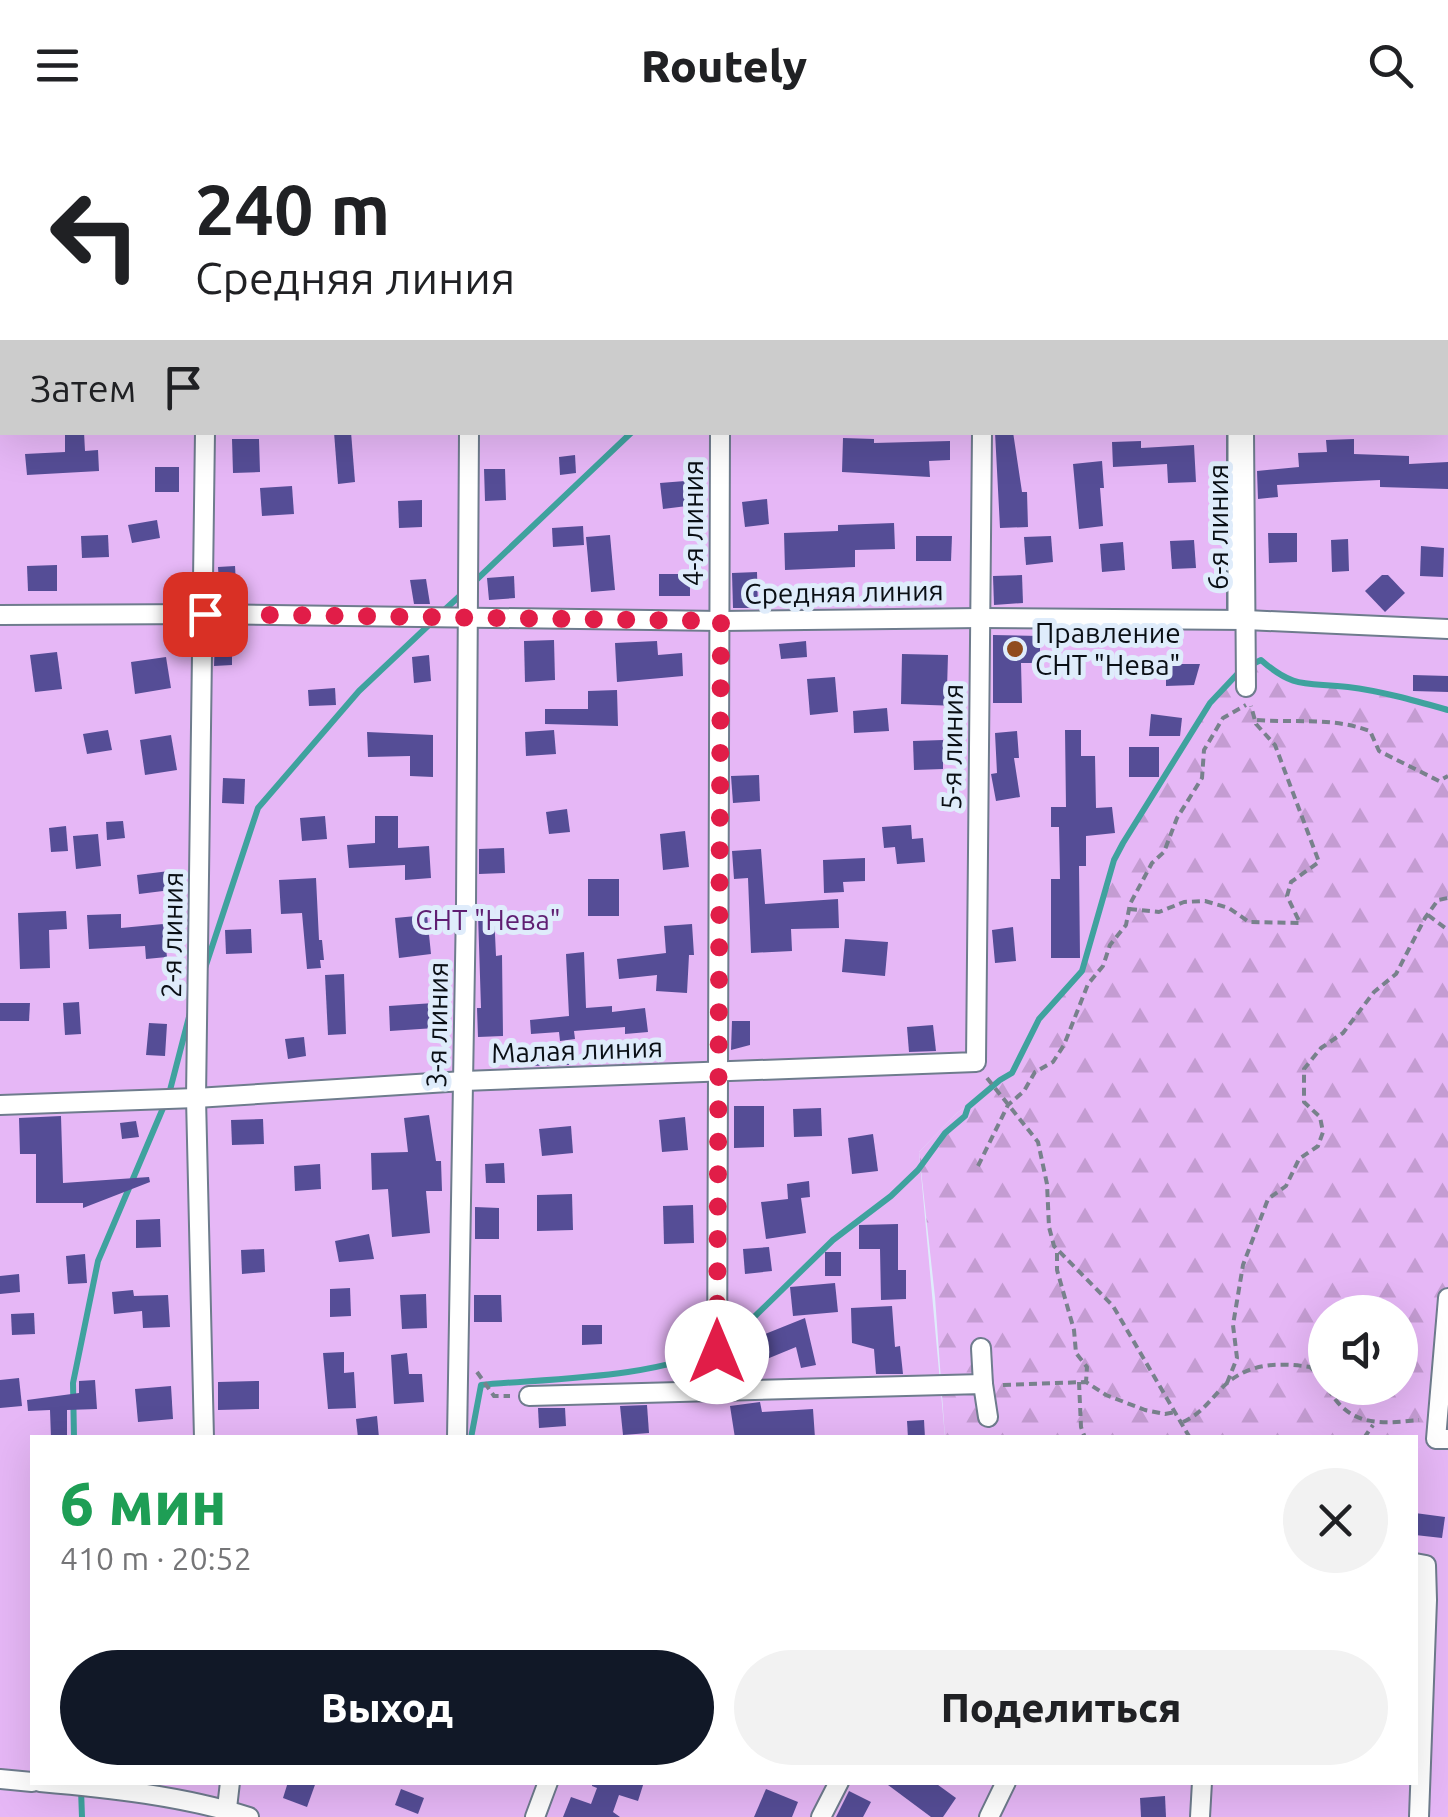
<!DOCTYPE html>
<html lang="ru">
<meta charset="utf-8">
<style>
:root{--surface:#fff;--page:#f2f2f2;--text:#202124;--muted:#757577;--accent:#111827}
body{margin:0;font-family:Ubuntu,sans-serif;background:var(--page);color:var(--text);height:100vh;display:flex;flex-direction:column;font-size:38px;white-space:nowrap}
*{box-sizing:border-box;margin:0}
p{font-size:32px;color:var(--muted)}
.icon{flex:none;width:55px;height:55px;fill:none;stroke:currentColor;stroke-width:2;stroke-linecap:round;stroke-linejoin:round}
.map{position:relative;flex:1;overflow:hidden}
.side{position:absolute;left:30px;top:1305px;width:1388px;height:350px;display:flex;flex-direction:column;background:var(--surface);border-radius:0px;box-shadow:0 10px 40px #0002}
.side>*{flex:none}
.banner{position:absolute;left:0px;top:0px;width:1450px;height:305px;box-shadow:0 10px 40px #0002;background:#fff;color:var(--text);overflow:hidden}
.buttons{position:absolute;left:1308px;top:1165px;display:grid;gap:20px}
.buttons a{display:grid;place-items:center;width:110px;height:110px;border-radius:50%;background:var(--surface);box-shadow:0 10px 40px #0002;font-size:50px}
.pin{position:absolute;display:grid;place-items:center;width:85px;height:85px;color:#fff;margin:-42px;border-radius:20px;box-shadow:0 5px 15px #0006}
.me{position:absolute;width:110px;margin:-55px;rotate:0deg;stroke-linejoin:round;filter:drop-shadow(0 0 8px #0008)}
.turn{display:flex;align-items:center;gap:35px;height:210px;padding:0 30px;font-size:45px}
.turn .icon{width:130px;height:130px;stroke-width:2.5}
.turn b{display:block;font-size:70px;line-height:85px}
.then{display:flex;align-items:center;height:95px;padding:0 30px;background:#0003;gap:20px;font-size:38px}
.round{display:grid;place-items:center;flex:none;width:105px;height:105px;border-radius:52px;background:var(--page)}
.head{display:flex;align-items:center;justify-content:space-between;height:170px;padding:0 30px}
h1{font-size:60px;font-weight:800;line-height:75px;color:#1e9e55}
.cta{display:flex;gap:20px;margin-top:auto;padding:20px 30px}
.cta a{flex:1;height:115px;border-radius:60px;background:var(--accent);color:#fff;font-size:40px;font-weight:800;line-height:115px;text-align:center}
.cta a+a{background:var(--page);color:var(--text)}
header{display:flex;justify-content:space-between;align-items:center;height:130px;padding:0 30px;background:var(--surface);font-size:45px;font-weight:800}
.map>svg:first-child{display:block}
.grass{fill:url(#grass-tufts)}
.forest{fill:url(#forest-firs);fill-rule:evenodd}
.garden{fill:#e6b7f6}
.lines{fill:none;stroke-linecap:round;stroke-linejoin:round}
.stream{stroke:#3fa29e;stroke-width:6}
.building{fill:#554d96}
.lane-casing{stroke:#6e7c8d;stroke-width:14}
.street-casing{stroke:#6e7c8d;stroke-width:22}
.path{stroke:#78818c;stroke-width:4;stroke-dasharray:8 5;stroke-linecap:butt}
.lane{stroke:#fff;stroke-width:9}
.street{stroke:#fff;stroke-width:18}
.route{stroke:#e11d48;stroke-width:18;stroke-dasharray:0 32.4}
.poi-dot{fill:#904c1e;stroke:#dfecfb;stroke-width:4}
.labels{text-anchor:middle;stroke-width:10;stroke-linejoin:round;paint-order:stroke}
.street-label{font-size:28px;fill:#0a0f15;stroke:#dfecfb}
.poi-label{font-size:28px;fill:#0a0f15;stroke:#dfecfb;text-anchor:start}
.park-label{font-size:28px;fill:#5f1e72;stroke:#dfecfb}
</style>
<header><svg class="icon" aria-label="menu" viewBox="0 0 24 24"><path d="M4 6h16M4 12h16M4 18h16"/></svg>Routely<svg class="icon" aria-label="search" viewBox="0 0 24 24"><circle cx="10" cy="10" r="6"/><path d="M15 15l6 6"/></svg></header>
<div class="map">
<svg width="1448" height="1687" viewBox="0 0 1448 1687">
<defs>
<pattern id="grass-tufts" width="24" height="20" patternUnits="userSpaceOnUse" patternTransform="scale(2.5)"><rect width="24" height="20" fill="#e6b7f6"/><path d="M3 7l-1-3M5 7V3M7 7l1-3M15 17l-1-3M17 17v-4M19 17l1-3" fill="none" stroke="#c49cd2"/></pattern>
<pattern id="forest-firs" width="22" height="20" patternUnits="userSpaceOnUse" patternTransform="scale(2.5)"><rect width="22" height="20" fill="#e6b7f6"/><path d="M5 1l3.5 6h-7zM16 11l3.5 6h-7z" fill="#c49cd2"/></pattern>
</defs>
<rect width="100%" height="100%" fill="#dfecfb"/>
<polygon class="grass" points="298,0 486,0 298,2"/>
<g class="forest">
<polygon points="0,0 298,0 2,2 0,9"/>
<polygon points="486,0 1448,0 1448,5 486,2"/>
<path d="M1261,530L1280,547L1298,555L1346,557L1448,581V1167L1436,1309L1415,1319V1308L945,1307L935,1167L919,1022L957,983L1012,943L1039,889L1082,841L1114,730L1206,580L1233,549ZM1325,1182H1400V1258H1325Z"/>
</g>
<polygon class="garden" points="1448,5 1448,581 1346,557 1298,555 1280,547 1261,530 1233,549 1206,580 1114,730 1082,841 1039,889 1012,943 957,983 919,1022 945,1307 32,1308 32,1652 1415,1652 1415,1319 1436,1308 1448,1167 1448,1687 0,1687 0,9 2,9 2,302 1448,302"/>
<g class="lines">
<g class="stream">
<polyline points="473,453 632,302"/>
<polyline points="440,484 464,462"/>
<polyline points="205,838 258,678 359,561 431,493"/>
<path d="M725,1208L748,1193L833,1110L891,1066L918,1040L945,1003L965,986L968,977L1000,950L1012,943L1039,889L1082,841L1114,730L1123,713L1210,573L1242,539L1261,530C1295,560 1307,552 1348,557C1381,561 1416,571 1448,580"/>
<polyline points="74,1308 73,1253 98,1131 169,964 190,883"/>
<path d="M471,1308L481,1255C539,1249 663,1248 710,1218"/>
<polyline points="81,1659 82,1687"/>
</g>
</g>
<g class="building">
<polygon points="65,302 84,302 85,321 98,320 99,341 27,345 25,324 65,322"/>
<polygon points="334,302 351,302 355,352 338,354"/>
<polygon points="995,302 1013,302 1022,362 1027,362 1028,397 1000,398"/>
<polygon points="843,308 874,309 874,313 950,311 950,330 929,331 930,347 842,342"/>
<polygon points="232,309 259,309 260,342 233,343"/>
<polygon points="1354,309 1354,324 1409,326 1409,334 1448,332 1448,359 1380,357 1380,350 1335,352 1277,355 1278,367 1258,369 1257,341 1299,337 1298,323 1327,322 1326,310"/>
<polygon points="1141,311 1141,318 1194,315 1196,352 1168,353 1167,334 1113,337 1112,312"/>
<polygon points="575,325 576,343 560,345 559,327"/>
<polygon points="1102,331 1104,358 1100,358 1103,396 1079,399 1073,334"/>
<rect x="155" y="337" width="24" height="25"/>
<polygon points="484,339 505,339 506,370 485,371"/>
<polygon points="685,351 687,376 663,379 660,353"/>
<polygon points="292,356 294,384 262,386 260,358"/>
<polygon points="767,369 769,394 745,397 742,372"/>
<polygon points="422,370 422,397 399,398 398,371"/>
<polygon points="157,390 160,408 132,413 128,395"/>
<polygon points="894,393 895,419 855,420 855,437 785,440 784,403 838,401 838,395"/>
<polygon points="583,396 584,415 553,417 552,398"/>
<polygon points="1268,403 1297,403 1297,432 1269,433"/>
<polygon points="108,405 109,427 82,428 81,406"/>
<polygon points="610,405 615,460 591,462 586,407"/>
<polygon points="916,406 952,406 951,431 916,431"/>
<polygon points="1051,406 1053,432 1026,435 1024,407"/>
<polygon points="1348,409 1349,441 1332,442 1331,410"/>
<polygon points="1194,410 1196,438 1172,439 1170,411"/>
<polygon points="1123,412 1125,440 1102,442 1100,414"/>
<polygon points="1421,416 1444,418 1443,447 1420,446"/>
<polygon points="57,435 57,461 28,461 27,436"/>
<polygon points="235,436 237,471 220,472 218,437"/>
<polygon points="757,442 758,478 733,478 732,443"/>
<rect x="659" y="444" width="31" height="22"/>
<polygon points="1022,445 1023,473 994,475 993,446"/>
<polygon points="1382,445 1388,445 1405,463 1385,482 1365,461"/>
<polygon points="514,446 515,468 489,470 487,448"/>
<polygon points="426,449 430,474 414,474 410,450"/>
<polygon points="993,505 1040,506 1040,533 1021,533 1022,573 993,573"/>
<polygon points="215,510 232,510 232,535 214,536"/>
<polygon points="554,510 555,550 525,552 524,511"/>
<polygon points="657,511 658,525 682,523 683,546 617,552 615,513"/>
<polygon points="806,511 807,527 781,529 779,514"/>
<polygon points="57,522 62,559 35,562 30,525"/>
<polygon points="902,524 948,525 947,559 959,559 958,576 901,574"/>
<polygon points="429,525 431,551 414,553 412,527"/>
<polygon points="166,527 171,558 135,564 131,532"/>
<polygon points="1166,534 1200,534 1194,555 1166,556"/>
<polygon points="1413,545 1448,546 1448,562 1413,561"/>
<polygon points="835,547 838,582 810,585 807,549"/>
<polygon points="335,558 336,575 309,576 308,560"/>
<polygon points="617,560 618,596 545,594 545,579 588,579 588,561"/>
<polygon points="887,578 889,601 854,603 853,581"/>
<polygon points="1151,584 1182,588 1180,606 1149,606"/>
<polygon points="108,600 112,620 87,624 83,604"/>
<polygon points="554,600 556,624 526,626 525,602"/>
<polygon points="1065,600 1081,600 1081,626 1095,626 1096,678 1112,677 1115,703 1086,706 1086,736 1079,736 1080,828 1051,828 1051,749 1060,749 1059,697 1051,697 1051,677 1066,677"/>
<polygon points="1017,601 1019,628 1014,628 1020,667 996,671 991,644 997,643 995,603"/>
<polygon points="367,602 433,605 433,647 410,646 410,626 368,627"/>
<polygon points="171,605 177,640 145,645 140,610"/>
<polygon points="943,610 943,639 914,640 913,611"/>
<rect x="1129" y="617" width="30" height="30"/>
<polygon points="759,645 760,671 733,673 731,646"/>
<polygon points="223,648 245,649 244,674 222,673"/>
<polygon points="567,679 570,702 549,704 546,682"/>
<polygon points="325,686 327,709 302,711 300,688"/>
<polygon points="375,686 398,686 398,718 429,716 431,748 405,750 405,735 349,738 347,715 375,713"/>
<polygon points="123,691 125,708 107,710 106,692"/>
<polygon points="911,695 912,709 923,708 925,732 897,734 895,717 884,718 882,697"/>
<polygon points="66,696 68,721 51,722 49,698"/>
<polygon points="685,701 689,737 663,740 660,704"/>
<polygon points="98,704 101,736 76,739 73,706"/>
<polygon points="504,718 505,743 479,744 479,719"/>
<polygon points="761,719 765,774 838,769 839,798 791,799 792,821 751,823 748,748 734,749 732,721"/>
<polygon points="865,728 865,751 843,752 844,762 824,763 823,730"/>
<polygon points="169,741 171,760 139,764 137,745"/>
<polygon points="316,748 319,810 322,810 324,830 320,830 321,838 307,839 302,783 281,784 279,750"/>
<rect x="588" y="749" width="31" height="37"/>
<polygon points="66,781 67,799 49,800 50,838 20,839 18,783"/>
<polygon points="494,783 496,826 502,825 503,906 478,907 477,878 481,878 478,784"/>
<polygon points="121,784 121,798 163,794 167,827 146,829 145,816 89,819 87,785"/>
<polygon points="427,785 431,824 399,828 395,788"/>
<polygon points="692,794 694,825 689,825 687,863 656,861 657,845 619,849 617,829 666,823 664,796"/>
<polygon points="1013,797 1016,831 995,833 992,800"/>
<polygon points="251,799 252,823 226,824 225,800"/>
<polygon points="845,809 888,812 885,846 842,842"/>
<polygon points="584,822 586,878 612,876 612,882 645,878 648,902 625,904 625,897 574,901 575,909 560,911 559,902 531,904 530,890 569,886 566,824"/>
<polygon points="344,844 346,904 328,905 325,845"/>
<polygon points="79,872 81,904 65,905 63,873"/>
<polygon points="0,873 30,873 29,891 0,891"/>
<polygon points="434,873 435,898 390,901 389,876"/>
<polygon points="732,891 750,891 750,915 731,920"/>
<polygon points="149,893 167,894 165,926 146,925"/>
<polygon points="933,895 936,921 909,922 907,897"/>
<polygon points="304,907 306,926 288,929 285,909"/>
<polygon points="569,919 569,935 530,936 529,920"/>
<polygon points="734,976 764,976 764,1017 734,1018"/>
<polygon points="821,978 822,1006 794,1007 793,979"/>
<polygon points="429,985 436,1031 441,1031 442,1061 426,1061 430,1103 392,1107 388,1059 372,1060 371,1023 408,1022 404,988"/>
<polygon points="61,986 63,1053 149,1047 150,1052 83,1078 83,1073 36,1073 36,1024 20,1024 19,988"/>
<polygon points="685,987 688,1020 662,1022 659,990"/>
<polygon points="263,989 264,1014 232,1015 231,990"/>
<polygon points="136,991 139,1007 122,1009 120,993"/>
<polygon points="571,996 573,1023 542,1026 539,999"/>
<polygon points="873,1004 878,1041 852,1044 848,1008"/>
<polygon points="504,1033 505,1053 486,1053 485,1034"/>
<polygon points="320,1034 321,1059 295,1061 294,1036"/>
<polygon points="809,1051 810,1067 801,1068 806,1103 766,1109 761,1072 788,1069 787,1054"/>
<polygon points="572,1064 573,1100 537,1101 537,1065"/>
<polygon points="693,1075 694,1113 664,1114 663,1076"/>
<polygon points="475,1077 499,1078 499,1109 475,1109"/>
<polygon points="160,1089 161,1117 136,1118 136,1090"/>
<polygon points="898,1094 898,1140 906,1140 906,1169 881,1170 880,1119 859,1119 859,1095"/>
<polygon points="369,1104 374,1129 339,1132 335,1111"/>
<polygon points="769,1117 772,1141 745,1144 743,1119"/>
<polygon points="264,1119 265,1142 242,1144 241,1120"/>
<rect x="825" y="1122" width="16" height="24"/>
<polygon points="85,1124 87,1153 68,1154 66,1126"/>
<polygon points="19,1144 20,1162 0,1164 0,1146"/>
<polygon points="835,1153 838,1182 793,1186 790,1157"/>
<polygon points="350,1158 351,1186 330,1187 330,1159"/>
<polygon points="133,1160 134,1166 168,1165 170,1197 143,1198 142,1181 114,1184 112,1162"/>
<polygon points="426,1164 427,1198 402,1199 400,1165"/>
<polygon points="474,1165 501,1165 502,1192 474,1192"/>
<polygon points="892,1176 895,1217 900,1216 903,1244 876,1244 874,1219 852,1213 851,1178"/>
<polygon points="34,1183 35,1204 12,1205 11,1184"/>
<polygon points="805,1188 816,1235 801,1238 796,1217 755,1234 757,1239 733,1248 730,1239 730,1218"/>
<polygon points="582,1195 602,1195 602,1214 582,1215"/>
<polygon points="344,1222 344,1243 354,1242 356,1278 328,1279 323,1223"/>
<polygon points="407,1223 409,1244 422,1244 424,1272 394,1274 391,1225"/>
<polygon points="19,1248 22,1276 0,1278 0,1250"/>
<polygon points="95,1250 97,1279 67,1280 67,1308 51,1308 50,1280 28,1281 27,1270 79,1263 79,1251"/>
<polygon points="259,1251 259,1279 218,1280 218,1252"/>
<polygon points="171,1256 173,1289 138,1292 135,1259"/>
<polygon points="760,1272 762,1282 813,1279 815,1308 735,1308 730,1276"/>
<polygon points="647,1275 649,1303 623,1305 620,1276"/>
<polygon points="538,1278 565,1278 566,1296 539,1298"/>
<polygon points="377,1286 379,1308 358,1308 356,1289"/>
<polygon points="924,1290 925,1308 908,1308 907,1291"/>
<polygon points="1415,1383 1445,1387 1442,1408 1415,1405"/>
<polygon points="288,1652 316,1652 307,1677 283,1668"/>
<polygon points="592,1652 644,1652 638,1671 619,1665 613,1682 620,1687 563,1687 571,1667 591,1674 597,1658 592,1656"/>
<polygon points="884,1652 934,1652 956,1668 943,1687 931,1687"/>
<polygon points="401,1659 424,1668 418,1684 395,1675"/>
<polygon points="766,1659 798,1672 792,1687 754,1687"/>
<polygon points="849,1661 871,1672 863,1687 836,1687"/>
<polygon points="1165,1666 1166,1687 1141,1687 1140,1668"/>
</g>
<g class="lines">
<defs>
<polyline id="lane" points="1233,302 1233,490"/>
<g id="street">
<polyline points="111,0 111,2"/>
<polyline points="951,0 951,2"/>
<polyline points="1173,0 1173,2"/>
<polyline points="301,2 301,0"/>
<polyline points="482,2 482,0"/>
<polyline points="593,2 797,2"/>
<polyline points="0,9 2,9"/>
<polyline points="1244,302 1246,557"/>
<polyline points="0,485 205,484 721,491 981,488 1246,490 1448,499"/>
<polyline points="0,975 196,968 464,951 976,932 982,302"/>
<polyline points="1448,1168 1436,1309 1448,1309"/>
<polyline points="981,1218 983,1254"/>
<polyline points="717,1262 720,302"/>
<polyline points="529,1266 983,1254 988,1287"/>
<polyline points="204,1308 196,968 205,302"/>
<polyline points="457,1308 466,775 469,302"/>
<polyline points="1415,1433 1426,1435 1427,1470 1419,1687"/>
<polyline points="0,1649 32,1652"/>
<path d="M40,1652C109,1658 183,1666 249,1687"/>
<polyline points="226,1687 230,1652"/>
<polyline points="535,1687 548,1652"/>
<polyline points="821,1687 839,1652"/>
<polyline points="989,1687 1006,1652"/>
<polyline points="1200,1687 1202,1652"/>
</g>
</defs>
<use href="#lane" class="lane-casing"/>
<use href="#street" class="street-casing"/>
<g class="path">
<polyline points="1367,0 1367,2"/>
<path d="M1257,590C1296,593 1332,587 1370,601L1379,621L1439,651L1448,646"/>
<polyline points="1129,779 1159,782 1184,772 1205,771 1229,778 1249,792 1300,793 1287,766 1291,752 1319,732 1275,615 1256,594 1251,576"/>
<polyline points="1428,785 1448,800"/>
<polyline points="987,948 1038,1012 1047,1054 1049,1097 1054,1116 1113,1176 1190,1308"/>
<polyline points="978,1036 1008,975 1024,961 1035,942 1053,932 1064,915 1088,854 1103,836 1110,815 1126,795 1130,774 1152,733 1164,722 1177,688 1202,648 1204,620 1223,588 1246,575"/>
<polyline points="1057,1123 1057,1140 1074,1200 1076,1223 1087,1237 1086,1252"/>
<polyline points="477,1242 494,1266 510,1266"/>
<polyline points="1079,1252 1081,1297 1085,1308"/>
<polyline points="1227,1253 1237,1228 1233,1195 1243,1135 1268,1069 1286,1056 1299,1029 1318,1016 1323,1002 1320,987 1304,972 1304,939 1321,918 1343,903 1374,862 1396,844 1425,788 1438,770 1448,768"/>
<polyline points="1003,1255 1086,1252 1106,1265 1145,1280 1165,1284 1176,1282"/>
<path d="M1328,1258C1349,1297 1380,1294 1419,1290"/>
<path d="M1183,1292C1200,1284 1207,1274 1220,1260C1245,1233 1276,1232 1310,1237L1325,1251"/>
<polyline points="1364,1308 1373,1295"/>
</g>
<use href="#lane" class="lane"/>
<use href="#street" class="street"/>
</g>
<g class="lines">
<polyline class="route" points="205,484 721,491 717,1222"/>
</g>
<circle class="poi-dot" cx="1015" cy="519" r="10"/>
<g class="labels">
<g class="street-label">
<text transform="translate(693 393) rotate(-90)" y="10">4-я линия</text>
<text transform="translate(1218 397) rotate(-90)" y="10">6-я линия</text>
<text transform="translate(844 462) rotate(-1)" y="10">Средняя линия</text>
<text transform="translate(952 617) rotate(-89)" y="10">5-я линия</text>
<text transform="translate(172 805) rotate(-89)" y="10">2-я линия</text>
<text transform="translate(437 895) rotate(-89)" y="10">3-я линия</text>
<text transform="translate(577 920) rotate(-2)" y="10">Малая линия</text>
</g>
<g class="poi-label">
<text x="1035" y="513">Правление<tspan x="1035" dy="32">СНТ "Нева"</tspan></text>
</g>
<g class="park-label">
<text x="488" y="800">СНТ "Нева"</text>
</g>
</g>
</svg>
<div class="buttons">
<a><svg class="icon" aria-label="sound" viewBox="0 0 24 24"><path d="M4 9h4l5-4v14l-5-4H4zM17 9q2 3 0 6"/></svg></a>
</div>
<div class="pin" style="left:205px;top:484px;background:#d93025"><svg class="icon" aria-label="arrive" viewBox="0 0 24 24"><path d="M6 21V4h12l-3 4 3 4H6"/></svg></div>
<svg class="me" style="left:717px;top:1222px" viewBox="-20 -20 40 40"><circle r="19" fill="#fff"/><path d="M0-13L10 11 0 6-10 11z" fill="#e11d48"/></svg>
<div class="banner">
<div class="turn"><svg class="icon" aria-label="left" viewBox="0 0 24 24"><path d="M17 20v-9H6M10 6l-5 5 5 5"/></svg><div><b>240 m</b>Средняя линия</div></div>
<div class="then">Затем<svg class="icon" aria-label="arrive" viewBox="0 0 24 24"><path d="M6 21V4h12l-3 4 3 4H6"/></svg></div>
</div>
<section class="side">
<div class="head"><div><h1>6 мин</h1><p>410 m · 20:52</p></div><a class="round"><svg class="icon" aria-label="close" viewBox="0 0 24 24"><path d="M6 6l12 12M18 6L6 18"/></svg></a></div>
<div class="cta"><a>Выход</a><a>Поделиться</a></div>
</section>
</div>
